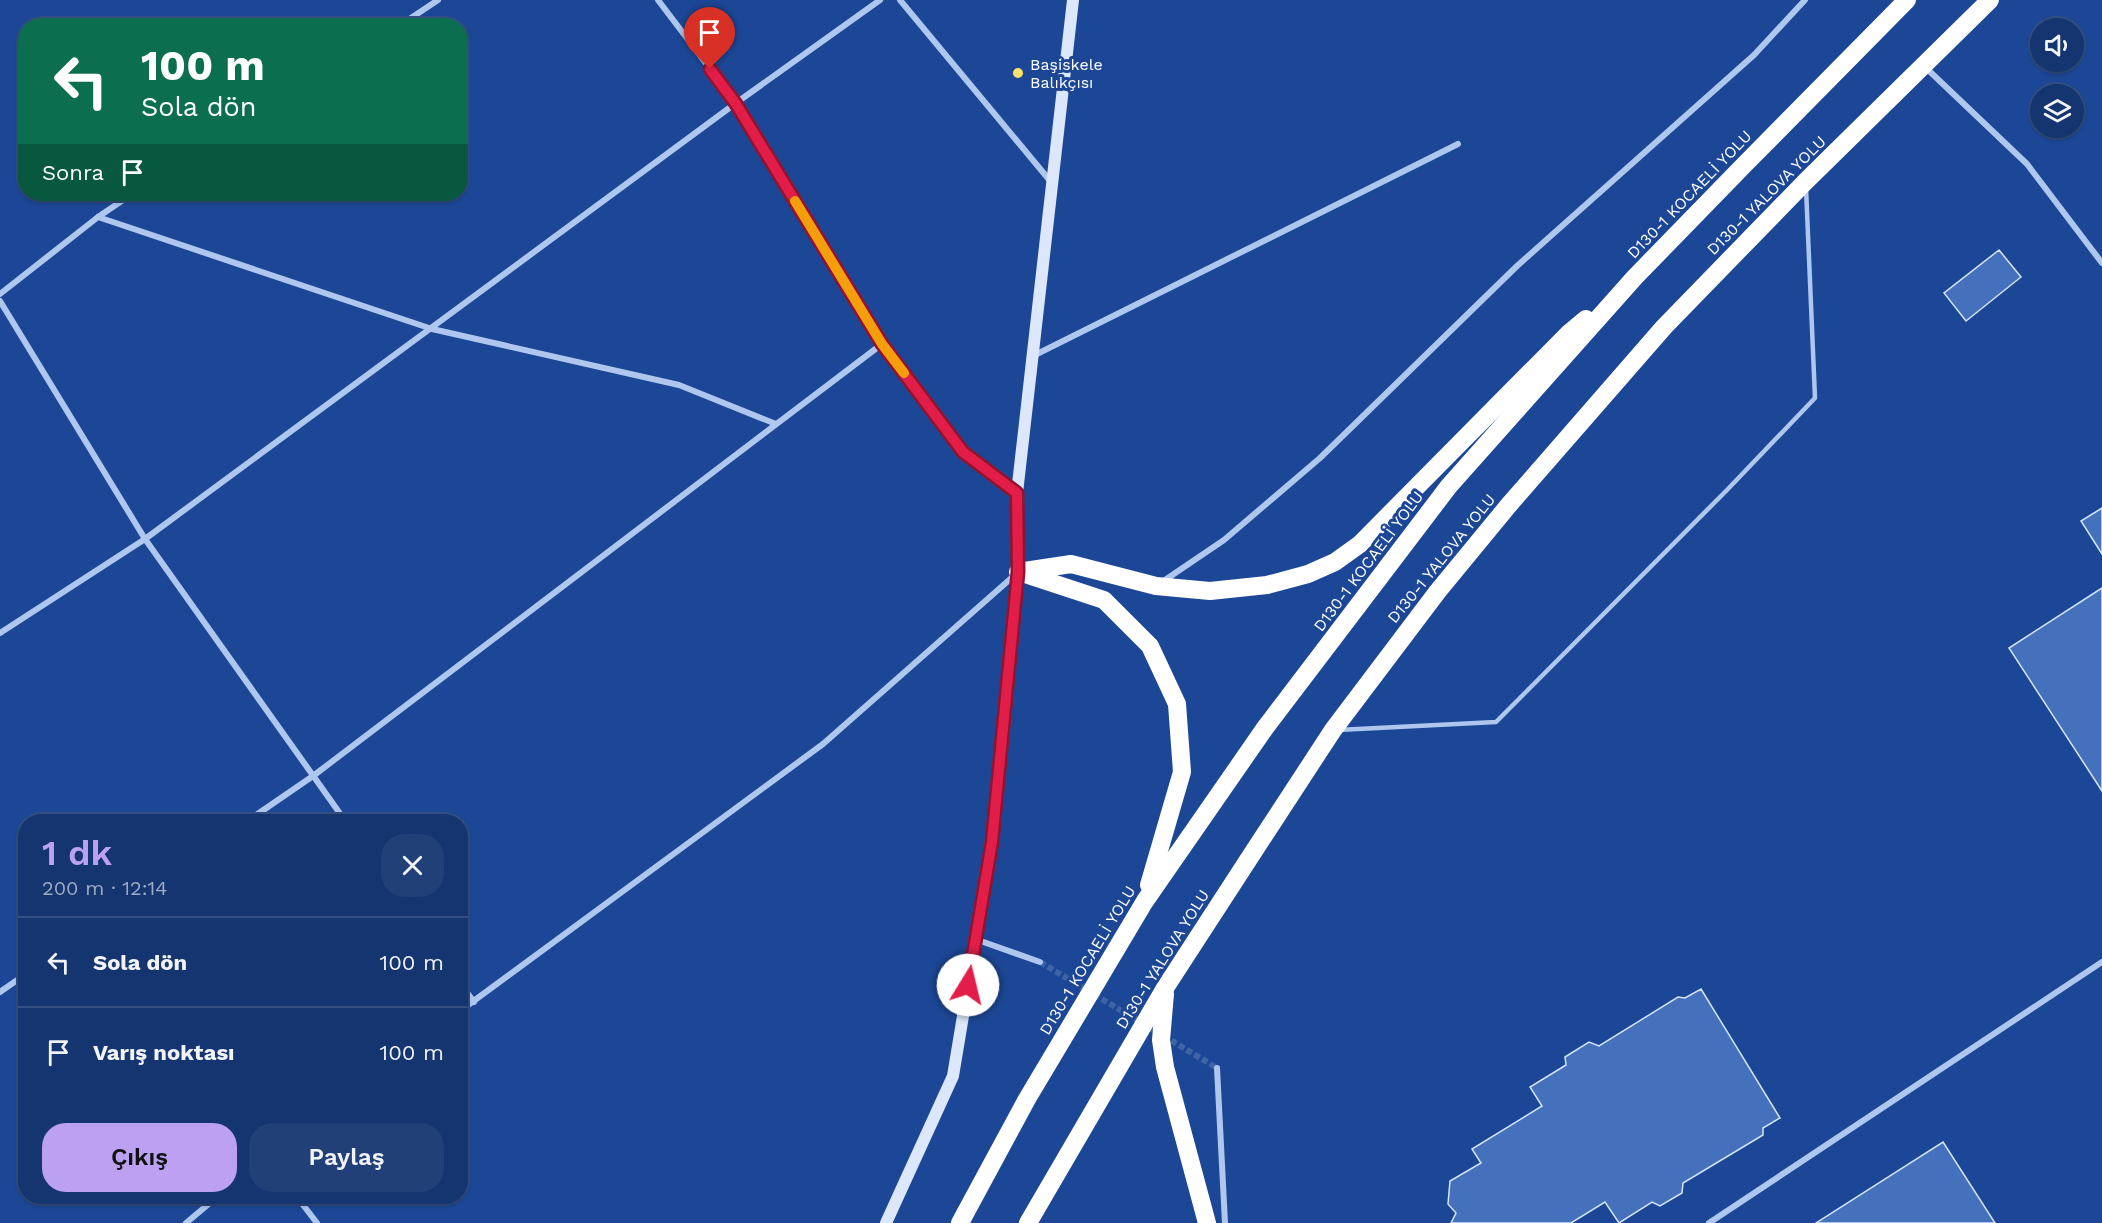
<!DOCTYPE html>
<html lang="tr">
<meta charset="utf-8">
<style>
:root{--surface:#153570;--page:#224078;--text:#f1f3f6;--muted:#9dabc3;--line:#345083;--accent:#bca0f2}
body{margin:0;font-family:"Work Sans",sans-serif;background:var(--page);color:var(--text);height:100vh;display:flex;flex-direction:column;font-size:22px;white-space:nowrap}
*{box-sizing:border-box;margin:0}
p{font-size:20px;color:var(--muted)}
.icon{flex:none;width:33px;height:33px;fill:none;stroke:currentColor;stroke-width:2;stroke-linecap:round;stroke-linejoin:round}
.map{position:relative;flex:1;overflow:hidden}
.details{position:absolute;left:18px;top:814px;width:450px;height:390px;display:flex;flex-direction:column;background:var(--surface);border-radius:24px;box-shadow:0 2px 4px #0004,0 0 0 2px var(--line)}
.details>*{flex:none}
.hud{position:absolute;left:18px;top:18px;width:450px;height:183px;border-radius:24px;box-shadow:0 2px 4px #0004,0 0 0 2px var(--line);background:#0b6e4f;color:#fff;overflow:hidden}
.buttons{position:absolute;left:2030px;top:18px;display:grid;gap:12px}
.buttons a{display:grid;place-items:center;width:54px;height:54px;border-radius:50%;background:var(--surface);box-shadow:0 2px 4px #0004,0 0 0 2px var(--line);font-size:30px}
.pin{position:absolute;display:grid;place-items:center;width:51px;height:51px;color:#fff;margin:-62px -26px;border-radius:50% 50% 50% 0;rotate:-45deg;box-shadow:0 0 6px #0007}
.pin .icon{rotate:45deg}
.me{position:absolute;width:66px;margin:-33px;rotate:9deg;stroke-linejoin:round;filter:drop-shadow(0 0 4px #0008)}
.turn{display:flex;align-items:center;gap:21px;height:126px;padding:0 24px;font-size:27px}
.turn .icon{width:78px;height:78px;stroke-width:2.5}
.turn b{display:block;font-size:42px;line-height:51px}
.then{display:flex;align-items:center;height:57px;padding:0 24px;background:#0003;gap:12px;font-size:22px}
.round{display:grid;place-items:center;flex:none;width:63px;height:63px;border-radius:24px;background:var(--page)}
.summary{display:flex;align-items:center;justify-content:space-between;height:102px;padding:0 24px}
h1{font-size:36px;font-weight:600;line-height:45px;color:var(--accent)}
.cta{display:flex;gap:12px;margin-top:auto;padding:12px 24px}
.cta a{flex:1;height:69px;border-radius:24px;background:var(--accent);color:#111;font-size:24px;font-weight:600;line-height:69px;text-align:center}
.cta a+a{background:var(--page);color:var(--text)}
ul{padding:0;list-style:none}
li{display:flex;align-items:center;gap:18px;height:90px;padding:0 24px;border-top:2px solid var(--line)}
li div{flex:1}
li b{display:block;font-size:22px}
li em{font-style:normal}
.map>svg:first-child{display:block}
.building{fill:#4470bc;stroke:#d5e3fb;stroke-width:1.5}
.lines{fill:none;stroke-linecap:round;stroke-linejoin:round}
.street-tunnel{stroke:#3e63a6;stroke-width:6;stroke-dasharray:6 3;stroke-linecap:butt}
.lane{stroke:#afc7ef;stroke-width:4.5}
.street{stroke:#afc7ef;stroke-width:6}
.secondary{stroke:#dce7fb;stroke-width:12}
.highway{stroke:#fff;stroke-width:18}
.route-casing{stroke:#92132f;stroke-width:15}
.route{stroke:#e11d48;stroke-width:10}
.slow{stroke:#f59e0b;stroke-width:10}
.poi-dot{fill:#ffe06d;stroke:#1c4796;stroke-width:2}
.labels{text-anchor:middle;stroke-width:6;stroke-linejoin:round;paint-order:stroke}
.poi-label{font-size:16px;fill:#fff;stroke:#1c4796;text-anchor:start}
.street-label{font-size:16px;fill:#fff;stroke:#1c4796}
</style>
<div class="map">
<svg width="2102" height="1223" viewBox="0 0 2102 1223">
<rect width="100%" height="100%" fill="#1c4796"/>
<g class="building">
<polygon points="1999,250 2021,277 1966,321 1944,293"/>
<polygon points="2102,508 2102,554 2081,521"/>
<polygon points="2102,588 2102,791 2009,648"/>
<polygon points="1701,989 1780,1118 1763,1128 1763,1135 1683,1183 1682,1193 1660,1206 1652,1202 1619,1223 1605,1202 1571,1223 1451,1223 1456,1213 1448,1204 1450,1181 1481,1163 1472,1149 1542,1106 1530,1087 1566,1065 1565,1057 1589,1042 1599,1046 1678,997 1685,998"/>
<polygon points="1943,1142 1995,1223 1816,1223"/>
</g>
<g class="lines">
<polyline class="street-tunnel" points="1040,962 1217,1068"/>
<polyline class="lane" points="1338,730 1496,722 1727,490 1815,398 1806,188"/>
<g class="street">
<polyline points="658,0 736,103 882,344 963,452 1017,493"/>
<polyline points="900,0 1051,182"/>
<polyline points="399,26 438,0"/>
<polyline points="1924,66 2027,164 2102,263"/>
<polyline points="98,217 432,329 679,385 776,424"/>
<polyline points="0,294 98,217 132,194"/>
<polyline points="0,301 145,539 346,822"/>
<polyline points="1033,356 1458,144"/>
<polyline points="1162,582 1224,540 1320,458 1517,266 1754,55 1805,0"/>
<polyline points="0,633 145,539 736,103 880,0"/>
<polyline points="246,822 313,776 882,344"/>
<polyline points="975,939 1040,962"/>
<polyline points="460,983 474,1002"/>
<polyline points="0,992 26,974"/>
<polyline points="460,1011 823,744 1016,574"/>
<polyline points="1217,1068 1225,1223"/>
<polyline points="297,1197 317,1223"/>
<polyline points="186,1223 217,1197"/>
<polyline points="1709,1223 2102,962"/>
</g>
<polyline class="secondary" points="886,1223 953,1076 992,842 1018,572 1017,493 1073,0"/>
<g class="highway">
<polyline points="1018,572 1071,564 1156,586 1210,591 1267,585 1308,574 1335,562 1360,544 1568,334 1586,319"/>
<polyline points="1022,573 1104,600 1150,646 1177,704 1182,772 1149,885"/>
<polyline points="1165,994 1161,1040 1165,1067 1207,1223"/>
<polyline points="960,1223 1027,1099 1145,901 1265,728 1449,486 1635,277 1746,163 1907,0"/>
<polyline points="1028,1223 1165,988 1252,854 1333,730 1438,591 1508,506 1664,327 1806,181 1990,0"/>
</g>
</g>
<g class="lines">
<defs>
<polyline id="route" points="710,69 736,104 882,344 963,452 1017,493 1018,572 992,842 968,985"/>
</defs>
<use href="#route" class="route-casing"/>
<use href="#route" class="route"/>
<polyline class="slow" points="795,201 882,344 904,373"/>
</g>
<circle class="poi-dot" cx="1018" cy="73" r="6"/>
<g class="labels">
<g class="poi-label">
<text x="1030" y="70">Başiskele<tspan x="1030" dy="18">Balıkçısı</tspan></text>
</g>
<g class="street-label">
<text transform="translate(1689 194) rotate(-46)" y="6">D130-1 KOCAELİ YOLU</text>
<text transform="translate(1766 195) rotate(-45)" y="6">D130-1 YALOVA YOLU</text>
<text transform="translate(1441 558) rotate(-51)" y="6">D130-1 YALOVA YOLU</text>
<text transform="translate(1368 561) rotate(-53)" y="6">D130-1 KOCAELİ YOLU</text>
<text transform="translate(1162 959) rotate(-58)" y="6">D130-1 YALOVA YOLU</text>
<text transform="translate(1087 960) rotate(-59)" y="6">D130-1 KOCAELİ YOLU</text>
</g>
</g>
</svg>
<div class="buttons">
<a><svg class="icon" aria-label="sound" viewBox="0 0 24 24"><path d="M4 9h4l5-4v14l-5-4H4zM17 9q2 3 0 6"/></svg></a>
<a><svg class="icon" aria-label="layers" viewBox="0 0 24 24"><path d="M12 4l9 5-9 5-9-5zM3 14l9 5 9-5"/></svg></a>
</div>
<div class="pin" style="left:710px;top:69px;background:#d93025"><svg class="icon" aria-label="arrive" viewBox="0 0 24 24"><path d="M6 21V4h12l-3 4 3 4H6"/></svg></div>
<svg class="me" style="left:968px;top:985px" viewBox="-20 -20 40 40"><circle r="19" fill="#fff"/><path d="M0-13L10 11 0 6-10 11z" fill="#e11d48"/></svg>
<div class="hud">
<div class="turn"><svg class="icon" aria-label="left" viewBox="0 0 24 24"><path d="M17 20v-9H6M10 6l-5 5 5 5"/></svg><div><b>100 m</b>Sola dön</div></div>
<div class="then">Sonra<svg class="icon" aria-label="arrive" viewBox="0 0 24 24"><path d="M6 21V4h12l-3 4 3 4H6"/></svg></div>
</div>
<section class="details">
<div class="summary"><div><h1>1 dk</h1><p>200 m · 12:14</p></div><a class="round"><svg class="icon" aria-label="close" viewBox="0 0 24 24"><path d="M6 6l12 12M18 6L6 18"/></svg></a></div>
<ul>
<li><svg class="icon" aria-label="left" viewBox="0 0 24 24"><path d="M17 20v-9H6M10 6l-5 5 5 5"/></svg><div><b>Sola dön</b></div><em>100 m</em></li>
<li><svg class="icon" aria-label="arrive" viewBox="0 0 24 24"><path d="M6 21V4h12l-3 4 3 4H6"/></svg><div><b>Varış noktası</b></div><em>100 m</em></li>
</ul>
<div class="cta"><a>Çıkış</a><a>Paylaş</a></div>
</section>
</div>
